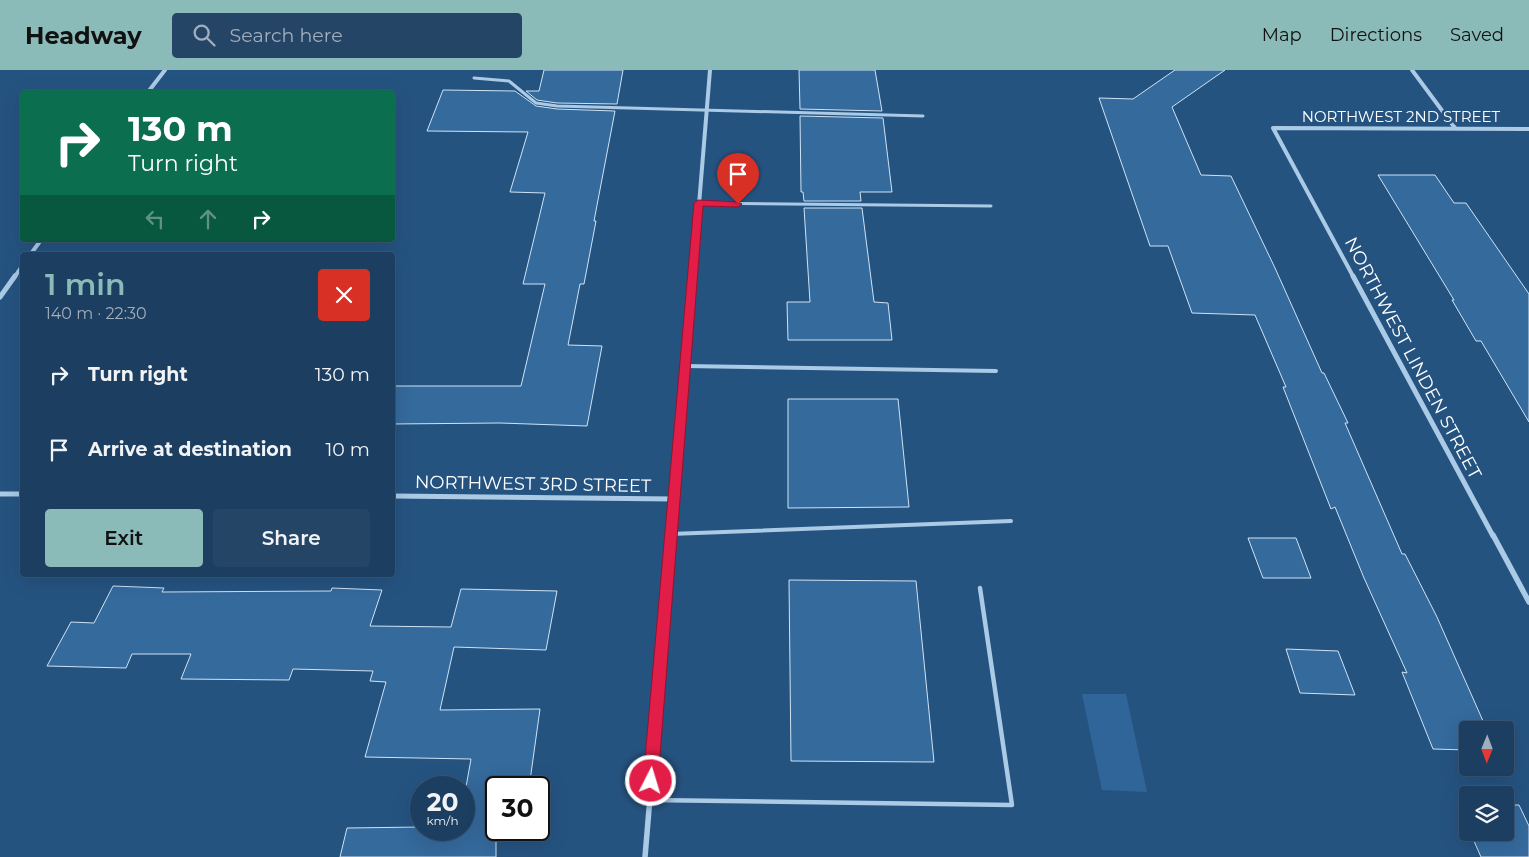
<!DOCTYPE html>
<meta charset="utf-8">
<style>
:root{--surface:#1c3e60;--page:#254566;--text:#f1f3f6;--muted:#a0aebd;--line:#3a5775;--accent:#8bbbb9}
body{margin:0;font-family:Montserrat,sans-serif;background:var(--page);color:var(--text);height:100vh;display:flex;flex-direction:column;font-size:19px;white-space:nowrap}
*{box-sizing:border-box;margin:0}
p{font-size:16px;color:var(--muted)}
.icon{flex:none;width:28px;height:28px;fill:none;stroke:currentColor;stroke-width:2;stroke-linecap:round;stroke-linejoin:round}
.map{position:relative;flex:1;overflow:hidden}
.details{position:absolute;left:20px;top:182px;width:375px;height:325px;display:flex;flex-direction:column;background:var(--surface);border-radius:5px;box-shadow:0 5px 20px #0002,0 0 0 1px var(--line)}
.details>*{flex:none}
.top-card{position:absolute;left:20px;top:20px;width:375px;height:152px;border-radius:5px;box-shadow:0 5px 20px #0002,0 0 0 1px var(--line);background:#0b6e4f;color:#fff;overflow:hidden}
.needle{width:32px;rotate:181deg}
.fabs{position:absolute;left:1459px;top:651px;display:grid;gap:10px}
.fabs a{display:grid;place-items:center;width:55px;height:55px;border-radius:5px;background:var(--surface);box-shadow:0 5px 20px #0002,0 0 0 1px var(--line);font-size:25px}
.speed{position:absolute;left:410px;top:706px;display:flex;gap:10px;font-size:25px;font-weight:700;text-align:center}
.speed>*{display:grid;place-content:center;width:65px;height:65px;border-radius:50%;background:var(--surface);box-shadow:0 5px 20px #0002,0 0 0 1px var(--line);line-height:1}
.speed small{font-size:12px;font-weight:400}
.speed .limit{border:2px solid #111;border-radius:8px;background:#fff;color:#111}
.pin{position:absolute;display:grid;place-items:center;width:42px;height:42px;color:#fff;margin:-51px -21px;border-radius:50% 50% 50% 0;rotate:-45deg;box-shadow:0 0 5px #0007}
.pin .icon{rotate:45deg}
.me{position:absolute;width:55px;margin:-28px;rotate:5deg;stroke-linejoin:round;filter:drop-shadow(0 0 4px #0008)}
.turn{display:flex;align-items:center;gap:18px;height:105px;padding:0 25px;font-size:22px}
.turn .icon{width:65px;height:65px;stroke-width:2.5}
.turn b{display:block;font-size:35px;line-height:42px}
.lanes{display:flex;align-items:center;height:48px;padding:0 25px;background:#0003;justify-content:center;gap:25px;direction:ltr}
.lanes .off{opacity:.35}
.round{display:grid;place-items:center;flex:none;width:52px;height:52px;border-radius:5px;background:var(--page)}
.overview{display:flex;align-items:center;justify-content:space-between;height:85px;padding:0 25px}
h1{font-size:30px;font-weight:600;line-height:38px;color:var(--accent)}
.primary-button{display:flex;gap:10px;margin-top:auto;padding:10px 25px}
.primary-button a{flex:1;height:58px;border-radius:5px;background:var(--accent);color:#111;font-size:20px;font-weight:600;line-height:58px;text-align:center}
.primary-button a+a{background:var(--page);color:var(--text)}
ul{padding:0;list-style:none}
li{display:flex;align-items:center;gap:15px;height:75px;padding:0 25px}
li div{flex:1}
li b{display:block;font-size:19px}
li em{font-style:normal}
header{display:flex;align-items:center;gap:30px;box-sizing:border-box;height:70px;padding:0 25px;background:var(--accent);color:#111}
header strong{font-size:24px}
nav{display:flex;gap:28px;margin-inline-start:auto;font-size:18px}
.search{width:350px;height:45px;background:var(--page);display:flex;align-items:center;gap:12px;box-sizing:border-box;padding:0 18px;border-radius:5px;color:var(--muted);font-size:19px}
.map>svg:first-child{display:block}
.green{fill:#2f6598}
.building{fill:#356a9d;stroke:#cfe3f5}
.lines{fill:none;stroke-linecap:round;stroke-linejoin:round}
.lane-far2{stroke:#abcae6;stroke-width:3}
.lane-far1{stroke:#abcae6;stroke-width:4}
.lane{stroke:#abcae6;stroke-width:4.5}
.street-far2{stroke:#abcae6;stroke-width:4}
.street-far1{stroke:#abcae6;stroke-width:5}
.street{stroke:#abcae6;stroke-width:5.5}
.route{fill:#e11d48;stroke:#92132f}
.labels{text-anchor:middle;stroke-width:5;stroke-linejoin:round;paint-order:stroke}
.far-street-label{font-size:15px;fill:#fff;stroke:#255380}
.street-label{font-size:18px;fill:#fff;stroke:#255380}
</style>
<header>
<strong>Headway</strong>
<div class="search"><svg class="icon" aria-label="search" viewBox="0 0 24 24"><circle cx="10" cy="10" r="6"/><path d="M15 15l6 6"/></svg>Search here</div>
<nav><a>Map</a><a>Directions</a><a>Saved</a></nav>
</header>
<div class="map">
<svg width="1529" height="787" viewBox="0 0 1529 787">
<rect width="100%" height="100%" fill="#255380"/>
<polygon class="green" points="1082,624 1126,624 1147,722 1102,720"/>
<g class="building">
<polygon points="544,0 623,0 617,34 557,33 537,30 526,21 539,21"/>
<polygon points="799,0 875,0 882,41 800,39"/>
<polygon points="1175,0 1225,0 1172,37 1201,105 1231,106 1275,198 1322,303 1324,303 1348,353 1345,353 1402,484 1405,484 1437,547 1487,660 1468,660 1468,680 1433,679 1402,602 1407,603 1364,508 1335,437 1331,439 1283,317 1286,317 1255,245 1192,243 1168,176 1150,176 1099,28 1133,29"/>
<polygon points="443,20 515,21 536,36 557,39 615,41 594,151 596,151 584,214 580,214 568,275 602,276 587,356 500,353 392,354 392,316 521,316 545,214 523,214 545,123 510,122 528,62 427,61"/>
<polygon points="800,46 883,48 892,122 860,122 861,131 804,131 803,122 801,122"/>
<polygon points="1378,105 1435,105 1454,133 1466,133 1529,224 1529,352 1481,271 1476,271 1452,230 1454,230"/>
<polygon points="804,138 862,138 874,232 888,233 892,270 788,270 787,232 810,232"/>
<polygon points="788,329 898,329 909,437 788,438"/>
<polygon points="1248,468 1296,468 1311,508 1263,508"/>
<polygon points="789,510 916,511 934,692 791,691"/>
<polygon points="113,516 164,518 162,522 331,521 332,518 382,520 370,556 451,557 461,519 557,521 546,580 454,577 440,640 540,639 529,718 496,718 496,787 340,787 347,758 421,757 421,760 464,760 464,728 471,689 365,687 386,612 370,611 373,601 293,599 289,610 181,609 191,584 132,584 126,598 47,596 71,552 94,553"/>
<polygon points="1286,579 1338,581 1355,625 1300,623"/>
<polygon points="1505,735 1519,735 1529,756 1529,787 1481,787 1470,762 1505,762"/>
</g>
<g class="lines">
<g class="lane-far2">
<polyline points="474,8 509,11 536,33 557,36 923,46"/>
<polyline points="698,133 991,136"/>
</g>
<g class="lane-far1">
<polyline points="685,296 996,301"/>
<polyline points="670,464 1011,451"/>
</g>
<polyline class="lane" points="649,730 1012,735 980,518"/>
<g class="street-far2">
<polyline points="1412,0 1455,58"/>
<polyline points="148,22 165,0"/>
<polyline points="30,185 41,170"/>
<polyline points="14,208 22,196"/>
<polyline points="693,208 710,0"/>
<polyline points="1354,208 1273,58 1529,59"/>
</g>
<g class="street-far1">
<polyline points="1353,206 1493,466"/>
<polyline points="0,227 15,206"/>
<polyline points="0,424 22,424"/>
<polyline points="392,426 673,429"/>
<polyline points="672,466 693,206"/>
</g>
<g class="street">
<polyline points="1493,465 1529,532"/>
<polyline points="645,787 672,465"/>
</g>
</g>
<polygon class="route" points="698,130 738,132 742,134 738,137 703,136 658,711 656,716 651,718 646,716 643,711 694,133"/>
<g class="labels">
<g class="far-street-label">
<text x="1401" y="52">NORTHWEST 2ND STREET</text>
</g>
<g class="street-label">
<text transform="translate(1413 288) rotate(62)" y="6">NORTHWEST LINDEN STREET</text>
<text transform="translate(533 414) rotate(1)" y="6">NORTHWEST 3RD STREET</text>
</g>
</g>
</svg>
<div class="fabs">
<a><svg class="needle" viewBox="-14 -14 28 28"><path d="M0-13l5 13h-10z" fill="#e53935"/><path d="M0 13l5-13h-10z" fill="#a0aebd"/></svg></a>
<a><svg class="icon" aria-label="layers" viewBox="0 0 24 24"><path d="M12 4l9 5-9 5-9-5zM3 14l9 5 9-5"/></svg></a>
</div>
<div class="speed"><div>20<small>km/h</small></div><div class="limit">30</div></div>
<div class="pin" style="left:738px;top:134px;background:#d93025"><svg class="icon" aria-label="arrive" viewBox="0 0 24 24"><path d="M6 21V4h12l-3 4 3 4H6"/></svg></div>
<svg class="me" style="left:651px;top:711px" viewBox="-20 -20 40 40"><circle r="17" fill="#e11d48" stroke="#fff" stroke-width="3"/><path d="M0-11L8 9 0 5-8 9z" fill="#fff"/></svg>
<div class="top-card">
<div class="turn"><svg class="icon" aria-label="right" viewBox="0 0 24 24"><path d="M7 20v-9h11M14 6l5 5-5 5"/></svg><div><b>130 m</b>Turn right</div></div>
<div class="lanes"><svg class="icon off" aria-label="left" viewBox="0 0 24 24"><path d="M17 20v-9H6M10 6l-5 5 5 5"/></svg><svg class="icon off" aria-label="ahead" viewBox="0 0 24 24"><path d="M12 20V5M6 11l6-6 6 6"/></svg><svg class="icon" aria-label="right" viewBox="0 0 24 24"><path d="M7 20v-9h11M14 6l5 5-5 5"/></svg></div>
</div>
<section class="details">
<div class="overview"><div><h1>1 min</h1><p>140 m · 22:30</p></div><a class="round" style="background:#d93025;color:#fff"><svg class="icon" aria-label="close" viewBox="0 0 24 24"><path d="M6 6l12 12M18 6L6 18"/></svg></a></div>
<ul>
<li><svg class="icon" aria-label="right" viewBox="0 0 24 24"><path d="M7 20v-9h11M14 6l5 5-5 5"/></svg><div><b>Turn right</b></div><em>130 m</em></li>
<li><svg class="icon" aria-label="arrive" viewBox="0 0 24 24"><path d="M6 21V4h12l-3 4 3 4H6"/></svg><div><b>Arrive at destination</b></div><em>10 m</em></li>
</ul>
<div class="primary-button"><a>Exit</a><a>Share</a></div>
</section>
</div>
